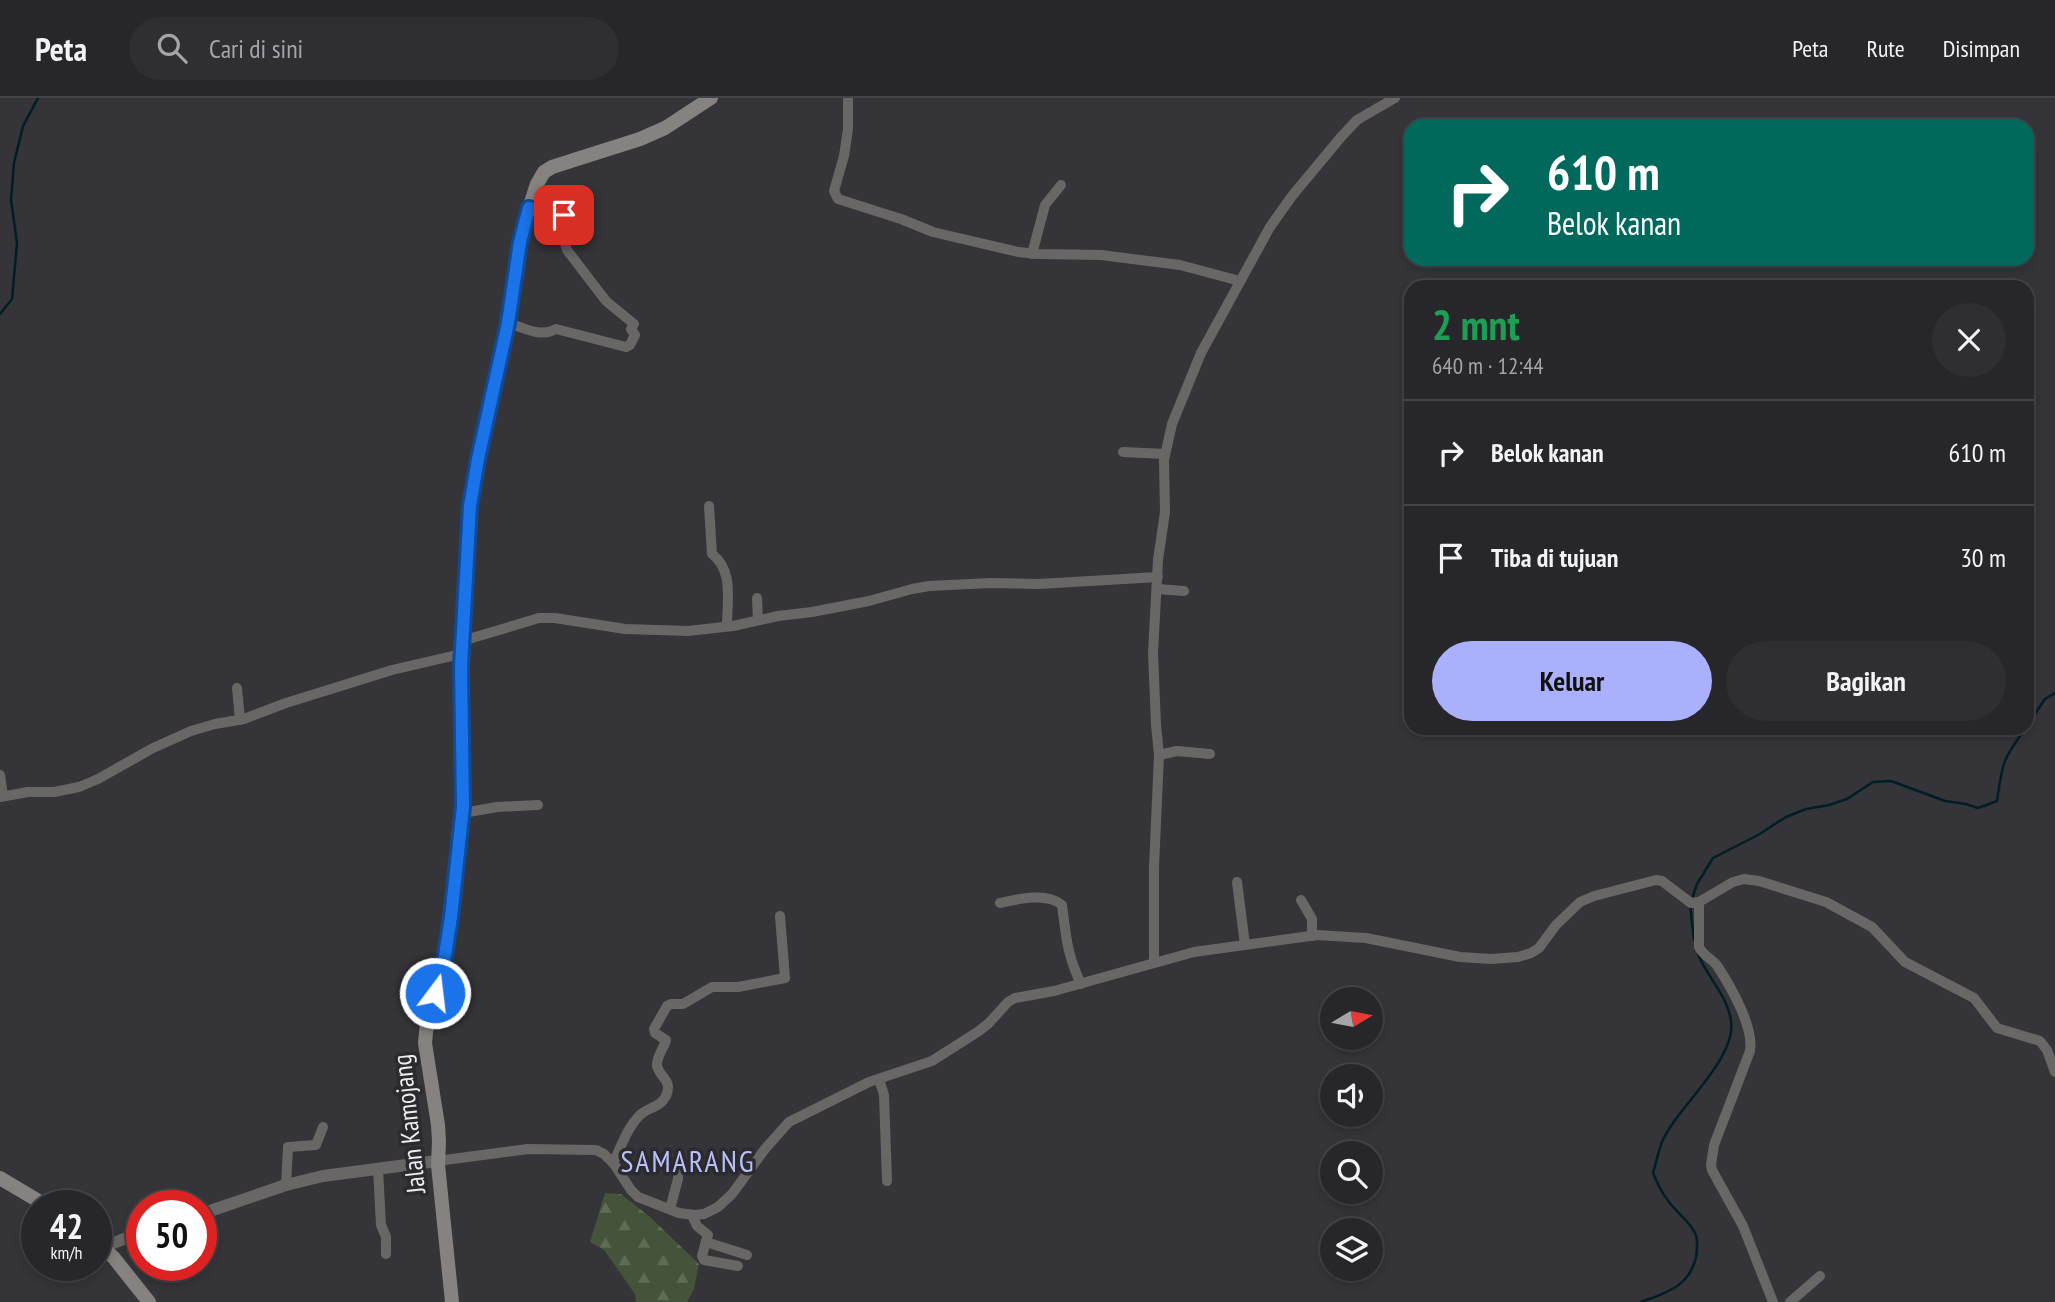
<!DOCTYPE html>
<html lang="id">
<meta charset="utf-8">
<style>
:root{--surface:#27272b;--page:#2f2f33;--text:#f1f3f6;--muted:#a4a5a9;--line:#434447;--accent:#aab0fb}
body{margin:0;font-family:"PT Sans Narrow",sans-serif;background:var(--page);color:var(--text);height:100vh;display:flex;flex-direction:column;font-size:26px;white-space:nowrap}
*{box-sizing:border-box;margin:0}
p{font-size:23px;color:var(--muted)}
.icon{flex:none;width:38px;height:38px;fill:none;stroke:currentColor;stroke-width:2;stroke-linecap:round;stroke-linejoin:round}
.map{position:relative;flex:1;overflow:hidden}
.panel{position:absolute;left:1404px;top:182px;width:630px;height:455px;display:flex;flex-direction:column;background:var(--surface);border-radius:21px;box-shadow:0 4px 10px #0003,0 0 0 2px var(--line)}
.panel>*{flex:none}
.banner{position:absolute;left:1404px;top:21px;width:630px;height:147px;border-radius:21px;box-shadow:0 4px 10px #0003,0 0 0 2px var(--line);background:#00695c;color:#fff;overflow:hidden}
.needle{width:46px;rotate:80deg}
.fabs{position:absolute;left:1320px;top:889px;display:grid;gap:14px}
.fabs a{display:grid;place-items:center;width:63px;height:63px;border-radius:50%;background:var(--surface);box-shadow:0 4px 10px #0003,0 0 0 2px var(--line);font-size:35px}
.speed{position:absolute;left:21px;top:1092px;display:flex;gap:14px;font-size:35px;font-weight:700;text-align:center}
.speed>*{display:grid;place-content:center;width:91px;height:91px;border-radius:50%;background:var(--surface);box-shadow:0 4px 10px #0003,0 0 0 2px var(--line);line-height:1}
.speed small{font-size:18px;font-weight:400}
.speed .limit{border:10px solid #d22;background:#fff;color:#111}
.pin{position:absolute;display:grid;place-items:center;width:60px;height:60px;color:#fff;margin:-30px;border-radius:14px;box-shadow:0 4px 10px #0006}
.me{position:absolute;width:77px;margin:-38px;rotate:15deg;stroke-linejoin:round;filter:drop-shadow(0 0 5px #0008)}
.turn{display:flex;align-items:center;gap:24px;height:147px;padding:0 28px;font-size:32px}
.turn .icon{width:91px;height:91px;stroke-width:2.5}
.turn b{display:block;font-size:49px;line-height:60px}
.round{display:grid;place-items:center;flex:none;width:74px;height:74px;border-radius:37px;background:var(--page)}
.overview{display:flex;align-items:center;justify-content:space-between;height:119px;padding:0 28px}
h1{font-size:42px;font-weight:800;line-height:52px;color:#1e9e55}
.button{display:flex;gap:14px;margin-top:auto;padding:14px 28px}
.button a{flex:1;height:80px;border-radius:42px;background:var(--accent);color:#111;font-size:28px;font-weight:800;line-height:80px;text-align:center}
.button a+a{background:var(--page);color:var(--text)}
ul{padding:0;list-style:none}
li{display:flex;align-items:center;gap:21px;height:105px;padding:0 28px;border-top:2px solid var(--line)}
li div{flex:1}
li b{display:block;font-size:26px}
li em{font-style:normal}
header{display:flex;align-items:center;gap:42px;box-sizing:border-box;height:98px;padding:0 35px;background:var(--surface);border-bottom:2px solid var(--line)}
header strong{font-size:33px}
nav{display:flex;gap:38px;margin-inline-start:auto;font-size:24px}
.search{width:490px;height:63px;background:var(--page);display:flex;align-items:center;gap:18px;box-sizing:border-box;padding:0 24px;border-radius:38px;color:var(--muted);font-size:26px}
.map>svg:first-child{display:block}
.forest{fill:url(#forest-firs)}
.lines{fill:none;stroke-linecap:round;stroke-linejoin:round}
.stream{stroke:#011e24;stroke-width:2.5}
.minor{stroke:#696765;stroke-width:10}
.tertiary{stroke:#696765;stroke-width:12}
.secondary{stroke:#868280;stroke-width:14}
.route-casing{stroke:#114b97;stroke-width:18}
.route{stroke:#1a73e8;stroke-width:12}
.labels{text-anchor:middle;stroke-width:7;stroke-linejoin:round;paint-order:stroke}
.street-label{font-size:26px;fill:#ededf0;stroke:#2a2a2f}
.quarter-label{font-size:30px;letter-spacing:2px;fill:#babff8;stroke:#2a2a2f}
</style>
<header>
<strong>Peta</strong>
<div class="search"><svg class="icon" aria-label="search" viewBox="0 0 24 24"><circle cx="10" cy="10" r="6"/><path d="M15 15l6 6"/></svg>Cari di sini</div>
<nav><a>Peta</a><a>Rute</a><a>Disimpan</a></nav>
</header>
<div class="map">
<svg width="2055" height="1204" viewBox="0 0 2055 1204">
<defs>
<pattern id="forest-firs" width="22" height="20" patternUnits="userSpaceOnUse" patternTransform="scale(1.75)"><rect width="22" height="20" fill="#44533a"/><path d="M5 1l3.5 6h-7zM16 11l3.5 6h-7z" fill="#5f6c57"/></pattern>
</defs>
<rect width="100%" height="100%" fill="#343439"/>
<polygon class="forest" points="605,1095 621,1096 650,1119 699,1166 694,1191 687,1204 636,1204 635,1196 604,1152 590,1144"/>
<g class="lines">
<g class="stream">
<polyline points="0,216 12,201 17,145 11,102 14,65 23,28 38,0"/>
<polyline points="2026,629 2045,601 2055,595"/>
<path d="M1692,801L1697,786L1713,760L1758,737L1786,719L1806,711L1829,707L1847,701L1873,684L1891,683L1945,703L1966,706L1978,710L1997,703C2002,666 2003,660 2026,630"/>
<polyline points="1690,807 1694,842"/>
<path d="M1641,1204C1666,1195 1690,1188 1696,1159C1697,1153 1698,1144 1696,1137C1691,1124 1677,1115 1669,1104C1662,1095 1657,1085 1653,1075C1656,1065 1658,1054 1662,1044C1676,1010 1737,961 1731,923C1728,898 1707,879 1698,856"/>
</g>
<g class="minor">
<polyline points="848,0 848,31 844,58 834,93 838,101 901,121 933,134 1018,154 1038,156 1101,157 1180,167 1240,183"/>
<polyline points="1032,156 1045,107 1061,87"/>
<path d="M508,225C525,230 540,240 556,231L626,249L630,247L635,237L631,231L634,226L606,203L567,152L565,146V118L529,110"/>
<polyline points="1123,354 1165,356"/>
<path d="M709,408L712,456C734,472 727,504 727,528"/>
<polyline points="1158,491 1184,493"/>
<polyline points="757,500 758,522"/>
<polyline points="462,543 539,520 555,520 625,531 688,533 733,528 778,518 812,514 869,503 912,491 929,488 990,485 1039,486 1158,479"/>
<polyline points="237,590 240,622"/>
<polyline points="1159,657 1177,653 1210,656"/>
<polyline points="0,677 3,698"/>
<polyline points="0,699 28,694 54,694 79,689 98,681 153,650 191,633 215,626 244,621 286,605 392,572 461,556"/>
<polyline points="463,715 497,709 538,707"/>
<polyline points="1237,784 1245,847"/>
<polyline points="1301,802 1312,821 1312,838"/>
<path d="M1699,804V849C1703,858 1713,861 1718,869C1731,889 1754,929 1750,953L1714,1047L1711,1067L1712,1072L1743,1128L1773,1204"/>
<path d="M1000,805C1018,801 1047,794 1062,807C1066,838 1067,857 1081,886"/>
<polyline points="1154,864 1154,769 1159,657 1156,627 1153,555 1158,462 1165,414 1164,362 1172,326 1201,255 1270,129 1292,98 1341,39 1357,22 1395,0"/>
<polyline points="879,981 884,997 887,1083"/>
<polyline points="437,1063 528,1051 596,1052 604,1056 614,1066 631,1092 638,1099 679,1115 694,1117 704,1116 718,1109 732,1096 765,1051 789,1024 869,984 932,963 979,933 989,925 1008,904 1015,900 1054,893 1194,854 1317,837 1366,840 1460,859 1491,861 1518,859 1531,855 1539,850 1556,827 1580,804 1594,798 1656,782 1662,783 1691,805 1699,804 1733,784 1744,781 1759,783 1826,804 1872,829 1905,864 1974,900 1997,930 2040,943 2047,952 2055,974"/>
<path d="M613,1065C621,1049 627,1030 640,1017C648,1009 660,1010 666,998C673,982 660,980 657,968C656,959 664,950 666,942L655,935L654,931L667,908L671,906H683L712,889H738L785,880L780,818"/>
<polyline points="378,1071 381,1127 386,1139 386,1156"/>
<polyline points="286,1087 288,1049 316,1047 323,1029"/>
<polyline points="670,1111 678,1081 678,1071"/>
<polyline points="692,1117 697,1128 708,1137 706,1144 747,1157"/>
<polyline points="706,1143 702,1158 704,1162 738,1168"/>
<polyline points="1790,1204 1820,1178"/>
</g>
<g class="tertiary">
<polyline points="201,1116 286,1087 323,1078 437,1063"/>
<polyline points="103,1149 142,1134"/>
</g>
<g class="secondary">
<polyline points="0,1080 47,1108"/>
<polyline points="96,1143 114,1160 149,1204"/>
<polyline points="452,1204 438,1067 439,1043 438,1027 425,945 428,914 431,909 443,870 463,709 461,568 472,389 508,225 524,126 537,86 544,74 552,69 640,41 665,30 711,0"/>
</g>
</g>
<g class="lines">
<defs>
<polyline id="route" points="435,895 443,870 451,819 463,709 461,568 470,408 478,361 508,225 520,144 529,110 564,117"/>
</defs>
<use href="#route" class="route-casing"/>
<use href="#route" class="route"/>
</g>
<g class="labels">
<g class="street-label">
<text transform="translate(409 1026) rotate(-96)" y="9">Jalan Kamojang</text>
</g>
<g class="quarter-label">
<text x="688" y="1074">SAMARANG</text>
</g>
</g>
</svg>
<div class="fabs">
<a><svg class="needle" viewBox="-14 -14 28 28"><path d="M0-13l5 13h-10z" fill="#e53935"/><path d="M0 13l5-13h-10z" fill="#a4a5a9"/></svg></a>
<a><svg class="icon" aria-label="sound" viewBox="0 0 24 24"><path d="M4 9h4l5-4v14l-5-4H4zM17 9q2 3 0 6"/></svg></a>
<a><svg class="icon" aria-label="search" viewBox="0 0 24 24"><circle cx="10" cy="10" r="6"/><path d="M15 15l6 6"/></svg></a>
<a><svg class="icon" aria-label="layers" viewBox="0 0 24 24"><path d="M12 4l9 5-9 5-9-5zM3 14l9 5 9-5"/></svg></a>
</div>
<div class="speed"><div>42<small>km/h</small></div><div class="limit">50</div></div>
<div class="pin" style="left:564px;top:117px;background:#d93025"><svg class="icon" aria-label="arrive" viewBox="0 0 24 24"><path d="M6 21V4h12l-3 4 3 4H6"/></svg></div>
<svg class="me" style="left:435px;top:895px" viewBox="-20 -20 40 40"><circle r="17" fill="#1a73e8" stroke="#fff" stroke-width="3"/><path d="M0-11L8 9 0 5-8 9z" fill="#fff"/></svg>
<div class="banner">
<div class="turn"><svg class="icon" aria-label="right" viewBox="0 0 24 24"><path d="M7 20v-9h11M14 6l5 5-5 5"/></svg><div><b>610 m</b>Belok kanan</div></div>
</div>
<section class="panel">
<div class="overview"><div><h1>2 mnt</h1><p>640 m · 12:44</p></div><a class="round"><svg class="icon" aria-label="close" viewBox="0 0 24 24"><path d="M6 6l12 12M18 6L6 18"/></svg></a></div>
<ul>
<li><svg class="icon" aria-label="right" viewBox="0 0 24 24"><path d="M7 20v-9h11M14 6l5 5-5 5"/></svg><div><b>Belok kanan</b></div><em>610 m</em></li>
<li><svg class="icon" aria-label="arrive" viewBox="0 0 24 24"><path d="M6 21V4h12l-3 4 3 4H6"/></svg><div><b>Tiba di tujuan</b></div><em>30 m</em></li>
</ul>
<div class="button"><a>Keluar</a><a>Bagikan</a></div>
</section>
</div>
